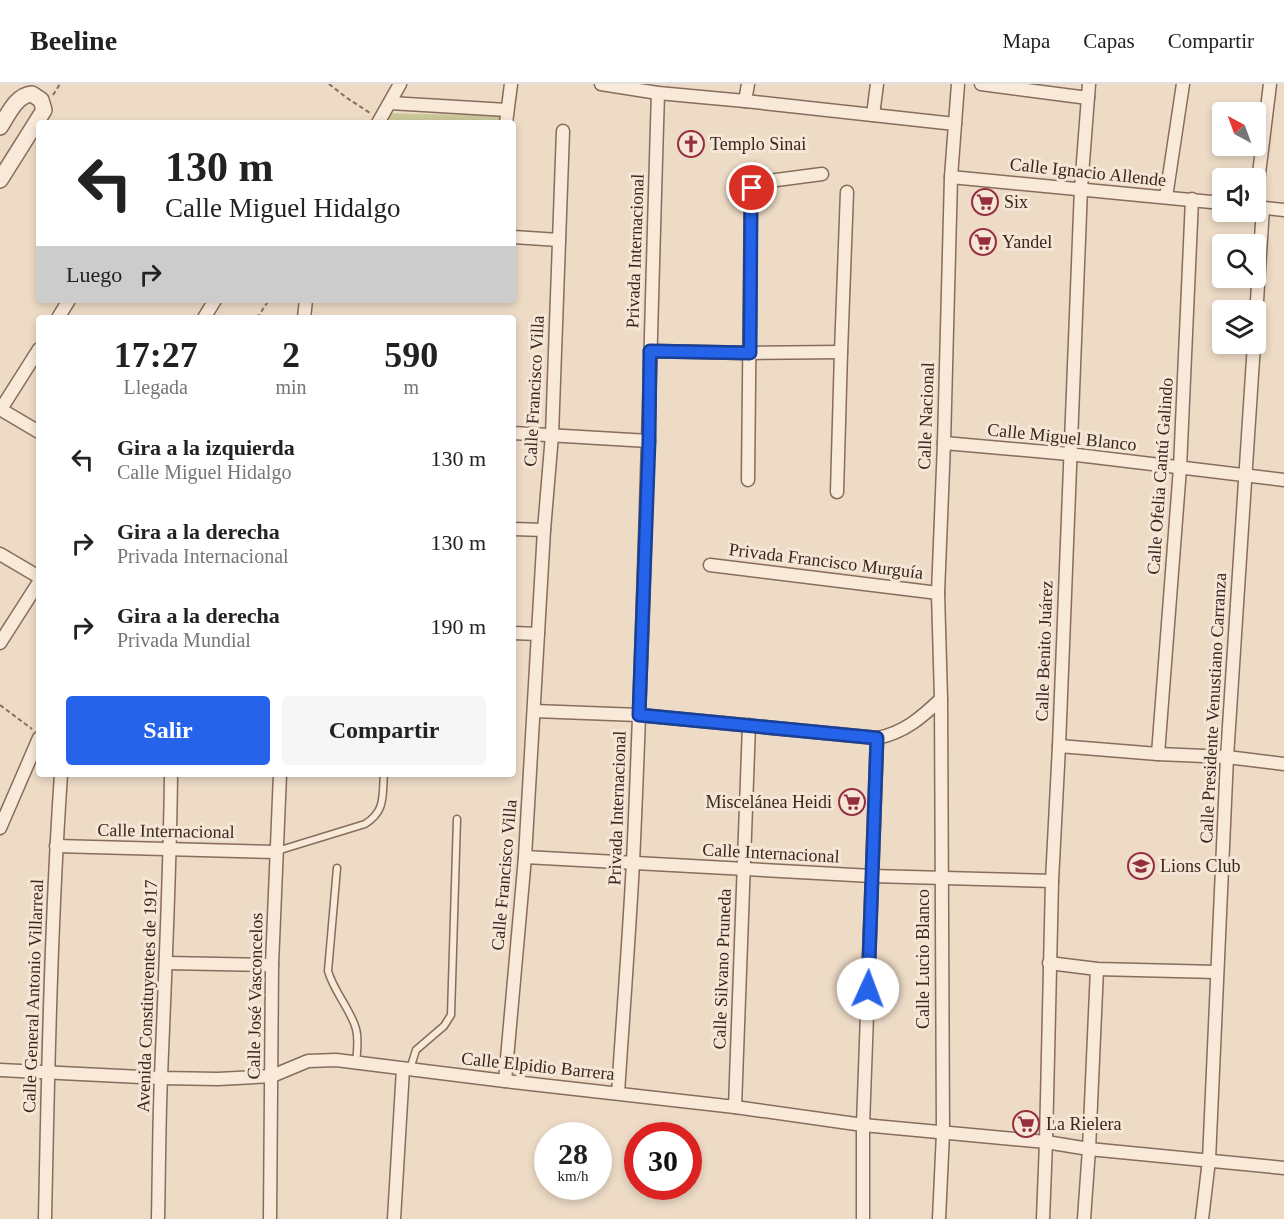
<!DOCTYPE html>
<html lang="es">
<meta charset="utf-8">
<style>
:root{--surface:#fff;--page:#f6f6f6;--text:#222;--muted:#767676;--line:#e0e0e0;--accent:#2563eb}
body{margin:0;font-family:"Times New Roman",serif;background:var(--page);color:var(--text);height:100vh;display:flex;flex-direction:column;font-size:22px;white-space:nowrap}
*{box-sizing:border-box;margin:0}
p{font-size:20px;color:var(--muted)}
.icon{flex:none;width:33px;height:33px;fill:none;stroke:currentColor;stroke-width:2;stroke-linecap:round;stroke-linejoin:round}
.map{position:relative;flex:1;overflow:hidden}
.drawer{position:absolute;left:36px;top:231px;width:480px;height:462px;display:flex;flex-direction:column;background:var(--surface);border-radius:6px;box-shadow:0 3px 9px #0003}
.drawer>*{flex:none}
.hud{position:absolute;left:36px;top:36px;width:480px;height:183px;border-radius:6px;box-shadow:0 3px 9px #0003;background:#fff;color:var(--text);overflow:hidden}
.needle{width:39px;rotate:319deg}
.buttons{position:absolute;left:1212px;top:18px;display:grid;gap:12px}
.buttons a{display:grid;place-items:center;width:54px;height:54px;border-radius:6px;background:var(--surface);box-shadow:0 3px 9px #0003;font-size:30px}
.speed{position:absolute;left:534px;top:1038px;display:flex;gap:12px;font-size:30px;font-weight:700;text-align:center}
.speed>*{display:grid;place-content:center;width:78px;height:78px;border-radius:50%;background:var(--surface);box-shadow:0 3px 9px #0003;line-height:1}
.speed small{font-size:15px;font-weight:400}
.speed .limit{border:9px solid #d22;background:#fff;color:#111}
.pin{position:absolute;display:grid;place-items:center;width:51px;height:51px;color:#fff;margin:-26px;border:3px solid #fff;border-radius:50%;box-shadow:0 2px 6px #0007}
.me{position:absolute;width:66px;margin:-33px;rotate:2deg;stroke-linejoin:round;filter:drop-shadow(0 0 4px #0008)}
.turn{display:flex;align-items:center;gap:21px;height:126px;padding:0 30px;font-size:27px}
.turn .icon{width:78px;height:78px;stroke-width:2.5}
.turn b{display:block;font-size:42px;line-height:51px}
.then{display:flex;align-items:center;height:57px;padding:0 30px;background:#0003;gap:12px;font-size:22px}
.eta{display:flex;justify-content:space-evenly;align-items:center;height:102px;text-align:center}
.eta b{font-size:36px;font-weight:800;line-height:42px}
.action{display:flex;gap:12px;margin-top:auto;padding:12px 30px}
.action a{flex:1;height:69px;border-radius:6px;background:var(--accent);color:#fff;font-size:24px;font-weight:800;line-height:69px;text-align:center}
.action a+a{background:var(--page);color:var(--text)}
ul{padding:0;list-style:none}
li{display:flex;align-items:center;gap:18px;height:84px;padding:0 30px}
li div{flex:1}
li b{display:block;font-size:22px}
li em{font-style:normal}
header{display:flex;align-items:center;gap:36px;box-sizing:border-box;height:84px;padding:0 30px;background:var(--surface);border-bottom:2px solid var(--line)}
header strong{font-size:28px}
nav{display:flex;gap:33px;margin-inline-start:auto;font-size:21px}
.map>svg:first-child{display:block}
.green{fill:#cbc89a}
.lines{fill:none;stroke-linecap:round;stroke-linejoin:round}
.service-casing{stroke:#886c5c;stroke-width:9}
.minor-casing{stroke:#886c5c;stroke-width:15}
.tertiary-casing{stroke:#886c5c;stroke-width:18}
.path{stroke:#886c5c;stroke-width:2;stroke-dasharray:4.5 3;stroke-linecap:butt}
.service{stroke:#f8e9d9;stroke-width:6}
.minor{stroke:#f8e9d9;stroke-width:12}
.tertiary{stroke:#f8e9d9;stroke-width:15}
.route-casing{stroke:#184099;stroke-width:15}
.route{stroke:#2563eb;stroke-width:10}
.labels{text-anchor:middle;stroke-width:6;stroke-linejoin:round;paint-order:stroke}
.poi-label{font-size:18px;fill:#38271f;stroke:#f5e6d5;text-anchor:start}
.street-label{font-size:18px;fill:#38271f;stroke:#f5e6d5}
</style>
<header>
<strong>Beeline</strong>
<nav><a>Mapa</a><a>Capas</a><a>Compartir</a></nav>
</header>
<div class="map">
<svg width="1284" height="1135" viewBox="0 0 1284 1135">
<rect width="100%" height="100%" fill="#eddbc6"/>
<polygon class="green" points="387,29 513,32 512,39 382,39"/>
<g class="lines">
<defs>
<g id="service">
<path d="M277,767L365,740C386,727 382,712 384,690"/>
<path d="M337,784L328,887C334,908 351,926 356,945C359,956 357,968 356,979"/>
<polyline points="410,985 416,966 444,942 451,931 457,735"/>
</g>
<g id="minor">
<polyline points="601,0 658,9 745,17 955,40"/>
<polyline points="981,0 1088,14"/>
<polyline points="745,17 748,0"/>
<polyline points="390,19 507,26"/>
<polyline points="873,31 877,0"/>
<polyline points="378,39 400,0"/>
<polyline points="506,39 511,0"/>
<polyline points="951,93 1222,119"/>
<polyline points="1166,113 1183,0"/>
<polyline points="1256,114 1270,0"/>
<polyline points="1256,123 1284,126"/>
<polyline points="513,153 559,156"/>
<polyline points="1256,232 1263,124"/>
<polyline points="58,234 69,216"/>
<polyline points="204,234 215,216"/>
<polyline points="304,234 306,216"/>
<polyline points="650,267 750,269 841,268"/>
<polyline points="0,325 39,348"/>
<polyline points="1,325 39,265"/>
<polyline points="513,349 649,357"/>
<polyline points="944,359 1069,370 1284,396"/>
<polyline points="748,396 751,108 755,101 761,98 822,90"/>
<polyline points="837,408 841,268 847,108"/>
<polyline points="513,445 544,446"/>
<polyline points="0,470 39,493"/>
<polyline points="710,481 938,509"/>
<polyline points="513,549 538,550"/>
<polyline points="0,559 39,498"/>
<path d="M534,627L639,631L877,654C904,649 922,633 941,615L938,509L944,359L951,93L958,0"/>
<polyline points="1059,662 1158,670 1227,673 1284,680"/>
<polyline points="1158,670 1180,384 1192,115"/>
<polyline points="0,744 39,654"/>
<polyline points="56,762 276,768"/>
<polyline points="525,773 872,792 1052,797"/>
<polyline points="167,879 272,881"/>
<polyline points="1049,879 1097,885 1217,888"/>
<polyline points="0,986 161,994 218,995 272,992 308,977 336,976 505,997 735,1023 863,1041 1046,1058 1089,1065 1284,1084"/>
<polyline points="505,997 525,773 544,446 552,351 563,47"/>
<path d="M618,1009C623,932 629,855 633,778C645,522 650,265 658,9"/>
<polyline points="735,1023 749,641"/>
<path d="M45,1135C48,987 51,838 61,690"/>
<path d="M158,1135C159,1088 159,1040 161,993C165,892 170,791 171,690"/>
<polyline points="270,1135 272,881 280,690"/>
<polyline points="394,1135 403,985"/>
<polyline points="863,1135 863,1041 877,654"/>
<polyline points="939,1135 943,1049 941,615"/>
<polyline points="1043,1135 1046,1058 1052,797 1059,662 1081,104 1089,0"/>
<polyline points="1084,1135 1089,1065 1097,885"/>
<polyline points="1202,1135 1209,1076 1227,673 1254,260"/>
</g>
<path id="tertiary" d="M0,43C8,31 16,11 32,10L41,16L44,26L0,96"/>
</defs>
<use href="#service" class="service-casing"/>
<use href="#minor" class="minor-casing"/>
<use href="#tertiary" class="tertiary-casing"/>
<g class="path">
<polyline points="329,0 347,14 370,29"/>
<polyline points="53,11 60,0"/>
<polyline points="257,234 269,216"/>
<polyline points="0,621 32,645"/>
</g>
<use href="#service" class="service"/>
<use href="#minor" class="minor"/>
<use href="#tertiary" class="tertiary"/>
</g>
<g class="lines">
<defs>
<polyline id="route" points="752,104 751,108 750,269 650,267 649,357 639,631 877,654 868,905"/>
</defs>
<use href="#route" class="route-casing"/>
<use href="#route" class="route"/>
</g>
<defs>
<symbol id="church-ring" viewBox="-11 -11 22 22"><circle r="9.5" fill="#f5e6d5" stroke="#952e40" stroke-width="1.5"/><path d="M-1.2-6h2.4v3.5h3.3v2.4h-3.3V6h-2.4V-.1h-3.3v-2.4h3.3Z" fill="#952e40"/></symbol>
<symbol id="supermarket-ring" viewBox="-11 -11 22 22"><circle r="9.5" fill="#f5e6d5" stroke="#952e40" stroke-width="1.5"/><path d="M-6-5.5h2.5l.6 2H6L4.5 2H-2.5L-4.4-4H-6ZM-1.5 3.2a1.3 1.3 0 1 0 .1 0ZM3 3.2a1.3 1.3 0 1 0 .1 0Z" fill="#952e40"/></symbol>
<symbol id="school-ring" viewBox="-11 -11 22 22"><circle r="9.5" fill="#f5e6d5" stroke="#952e40" stroke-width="1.5"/><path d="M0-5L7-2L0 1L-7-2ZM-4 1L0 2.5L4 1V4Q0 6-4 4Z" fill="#952e40"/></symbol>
</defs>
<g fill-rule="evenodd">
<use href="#church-ring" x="676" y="45" width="30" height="30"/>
<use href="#supermarket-ring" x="970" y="103" width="30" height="30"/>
<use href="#supermarket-ring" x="968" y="143" width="30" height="30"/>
<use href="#supermarket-ring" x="837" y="703" width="30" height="30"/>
<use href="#school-ring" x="1126" y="767" width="30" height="30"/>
<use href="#supermarket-ring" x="1011" y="1025" width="30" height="30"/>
</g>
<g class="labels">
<g class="poi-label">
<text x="710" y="66">Templo Sinai</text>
<text x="1004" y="124">Six</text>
<text x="1002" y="164">Yandel</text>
<text x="832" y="724" text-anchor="end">Miscelánea Heidi</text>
<text x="1160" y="788">Lions Club</text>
<text x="1046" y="1046">La Rielera</text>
</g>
<g class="street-label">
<text transform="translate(1088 88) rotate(6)" y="6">Calle Ignacio Allende</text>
<text transform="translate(635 167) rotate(-88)" y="6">Privada Internacional</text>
<text transform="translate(534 307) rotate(-87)" y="6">Calle Francisco Villa</text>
<text transform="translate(926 332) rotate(-88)" y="6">Calle Nacional</text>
<text transform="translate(1062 353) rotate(6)" y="6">Calle Miguel Blanco</text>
<text transform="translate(1160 392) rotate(-86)" y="6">Calle Ofelia Cantú Galindo</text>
<text transform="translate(826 477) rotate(7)" y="6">Privada Francisco Murguía</text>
<text transform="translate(1044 567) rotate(-88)" y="6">Calle Benito Juárez</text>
<text transform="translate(1213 624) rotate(-87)" y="6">Calle Presidente Venustiano Carranza</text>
<text transform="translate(617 724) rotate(-88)" y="6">Privada Internacional</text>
<text transform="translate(166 747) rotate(1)" y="6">Calle Internacional</text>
<text transform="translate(771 769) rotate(3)" y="6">Calle Internacional</text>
<text transform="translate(504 791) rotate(-85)" y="6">Calle Francisco Villa</text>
<text transform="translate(923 875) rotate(-90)" y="6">Calle Lucio Blanco</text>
<text transform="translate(722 885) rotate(-88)" y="6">Calle Silvano Pruneda</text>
<text transform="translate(33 912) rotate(-88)" y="6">Calle General Antonio Villarreal</text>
<text transform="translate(147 912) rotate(-88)" y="6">Avenida Constituyentes de 1917</text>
<text transform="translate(255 912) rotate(-89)" y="6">Calle José Vasconcelos</text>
<text transform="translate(538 982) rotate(6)" y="6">Calle Elpidio Barrera</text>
</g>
</g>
</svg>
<div class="buttons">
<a><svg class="needle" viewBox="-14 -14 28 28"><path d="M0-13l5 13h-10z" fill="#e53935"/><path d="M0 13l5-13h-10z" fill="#767676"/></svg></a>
<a><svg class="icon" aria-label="sound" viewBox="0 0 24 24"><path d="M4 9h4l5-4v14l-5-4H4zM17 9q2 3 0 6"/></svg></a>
<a><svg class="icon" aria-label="search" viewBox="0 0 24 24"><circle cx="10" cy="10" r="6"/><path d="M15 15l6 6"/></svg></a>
<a><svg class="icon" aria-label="layers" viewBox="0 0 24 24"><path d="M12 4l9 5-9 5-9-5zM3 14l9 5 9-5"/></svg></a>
</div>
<div class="speed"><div>28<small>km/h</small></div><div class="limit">30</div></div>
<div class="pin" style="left:752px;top:104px;background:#d93025"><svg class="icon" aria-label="arrive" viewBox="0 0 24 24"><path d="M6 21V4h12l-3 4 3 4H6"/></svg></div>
<svg class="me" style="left:868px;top:905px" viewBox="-20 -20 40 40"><circle r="19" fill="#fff"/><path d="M0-13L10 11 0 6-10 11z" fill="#2563eb"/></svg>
<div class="hud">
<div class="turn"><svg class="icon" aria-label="left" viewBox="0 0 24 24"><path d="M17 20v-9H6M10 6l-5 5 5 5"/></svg><div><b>130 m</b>Calle Miguel Hidalgo</div></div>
<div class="then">Luego<svg class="icon" aria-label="right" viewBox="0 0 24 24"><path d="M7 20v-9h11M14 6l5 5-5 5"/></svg></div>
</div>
<section class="drawer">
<div class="eta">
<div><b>17:27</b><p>Llegada</p></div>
<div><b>2</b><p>min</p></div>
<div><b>590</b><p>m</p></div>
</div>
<ul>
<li><svg class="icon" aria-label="left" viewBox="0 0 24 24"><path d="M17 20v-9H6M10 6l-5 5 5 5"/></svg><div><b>Gira a la izquierda</b><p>Calle Miguel Hidalgo</p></div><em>130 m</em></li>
<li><svg class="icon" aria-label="right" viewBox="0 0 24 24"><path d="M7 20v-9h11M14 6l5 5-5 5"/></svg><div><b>Gira a la derecha</b><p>Privada Internacional</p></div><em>130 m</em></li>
<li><svg class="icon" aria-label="right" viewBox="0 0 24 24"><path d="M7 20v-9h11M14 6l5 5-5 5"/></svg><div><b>Gira a la derecha</b><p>Privada Mundial</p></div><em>190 m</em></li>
</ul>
<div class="action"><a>Salir</a><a>Compartir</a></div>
</section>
</div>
